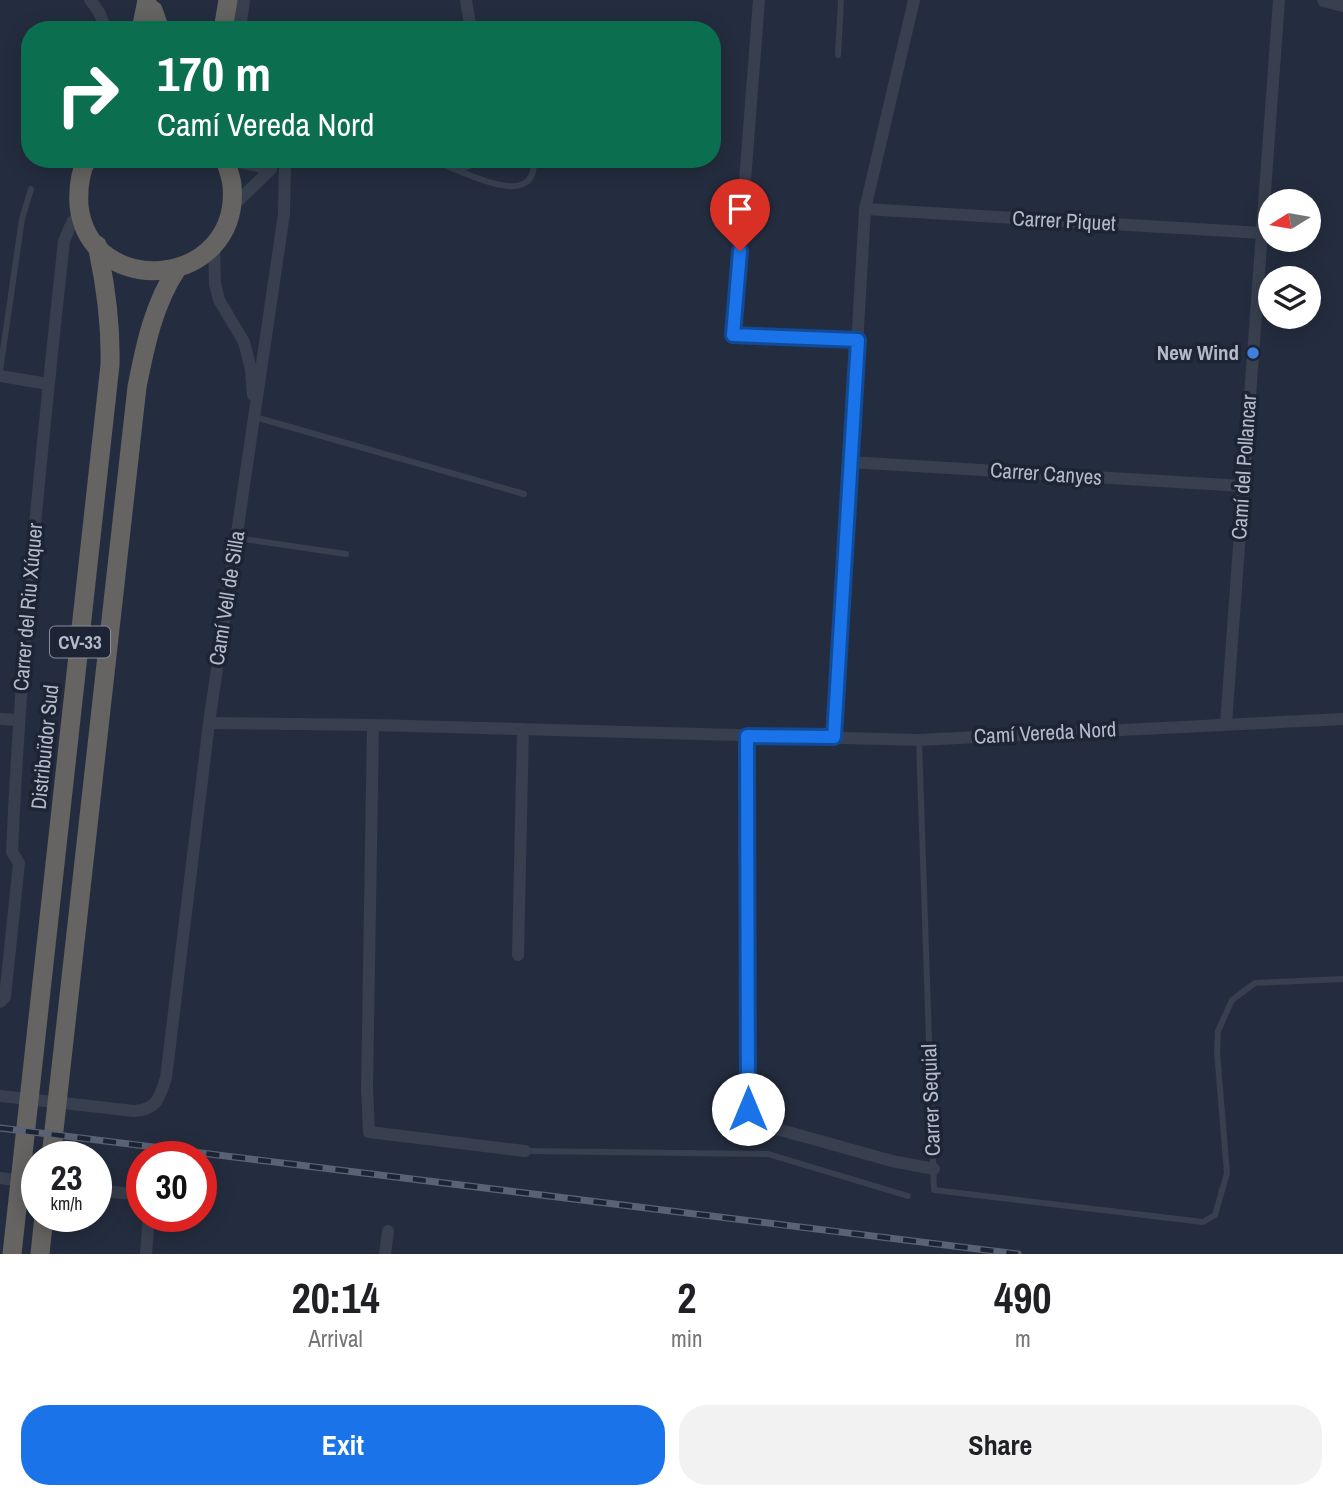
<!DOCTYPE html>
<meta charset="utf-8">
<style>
:root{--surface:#fff;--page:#f2f2f2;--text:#202124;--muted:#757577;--accent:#1a73e8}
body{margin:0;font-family:"Archivo Narrow",sans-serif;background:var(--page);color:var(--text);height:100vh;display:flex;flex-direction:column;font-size:26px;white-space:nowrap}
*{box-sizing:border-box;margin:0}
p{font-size:23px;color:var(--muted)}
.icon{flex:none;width:38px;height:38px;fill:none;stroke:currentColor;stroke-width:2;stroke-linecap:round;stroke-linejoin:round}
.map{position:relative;height:1254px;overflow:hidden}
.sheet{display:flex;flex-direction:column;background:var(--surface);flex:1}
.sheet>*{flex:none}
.banner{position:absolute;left:21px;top:21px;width:700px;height:147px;border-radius:28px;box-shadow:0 4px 18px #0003;background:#0b6e4f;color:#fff;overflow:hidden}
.needle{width:46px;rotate:259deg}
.controls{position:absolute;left:1258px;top:189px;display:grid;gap:14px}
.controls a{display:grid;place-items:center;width:63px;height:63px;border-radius:50%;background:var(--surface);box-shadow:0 4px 18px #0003;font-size:35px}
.speed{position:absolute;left:21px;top:1141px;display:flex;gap:14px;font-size:35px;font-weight:700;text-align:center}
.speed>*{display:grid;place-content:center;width:91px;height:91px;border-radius:50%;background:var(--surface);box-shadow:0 4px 18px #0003;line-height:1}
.speed small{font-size:18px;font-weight:400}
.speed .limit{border:10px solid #d22;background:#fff;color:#111}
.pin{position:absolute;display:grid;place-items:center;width:60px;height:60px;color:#fff;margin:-72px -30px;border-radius:50% 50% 50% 0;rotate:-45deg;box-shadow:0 0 7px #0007}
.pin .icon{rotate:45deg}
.me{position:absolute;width:77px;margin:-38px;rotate:0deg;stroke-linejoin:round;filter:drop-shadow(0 0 5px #0008)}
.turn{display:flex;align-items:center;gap:24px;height:147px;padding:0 21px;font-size:32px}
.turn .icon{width:91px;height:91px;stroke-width:2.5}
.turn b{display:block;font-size:49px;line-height:60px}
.eta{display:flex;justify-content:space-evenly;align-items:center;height:119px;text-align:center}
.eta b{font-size:42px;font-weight:700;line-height:49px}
.button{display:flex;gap:14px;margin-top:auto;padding:14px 21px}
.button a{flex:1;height:80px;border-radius:28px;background:var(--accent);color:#fff;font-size:28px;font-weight:700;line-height:80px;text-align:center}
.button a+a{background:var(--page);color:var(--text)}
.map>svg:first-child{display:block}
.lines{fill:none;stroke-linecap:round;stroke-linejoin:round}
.service{stroke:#383f4e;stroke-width:6}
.minor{stroke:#383f4e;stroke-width:12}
.tertiary{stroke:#383f4e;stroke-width:14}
.trunk{stroke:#666462;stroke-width:19}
.rail-casing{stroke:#5a6376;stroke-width:7}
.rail{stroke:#1d2433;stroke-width:4.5;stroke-dasharray:13;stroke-linecap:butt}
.route-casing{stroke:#114b97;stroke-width:18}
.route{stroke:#1a73e8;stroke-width:12}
.shop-dot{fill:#3f7fe0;stroke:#1d2433;stroke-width:2.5}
.labels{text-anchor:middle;stroke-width:7;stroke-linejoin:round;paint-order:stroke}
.shield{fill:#1d2433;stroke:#878d9c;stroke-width:2}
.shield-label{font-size:19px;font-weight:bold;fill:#b4bac9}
.street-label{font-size:21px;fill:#b4bac9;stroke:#1d2433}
.poi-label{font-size:21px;font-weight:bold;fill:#b4bac9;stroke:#1d2433;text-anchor:end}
</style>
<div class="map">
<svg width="1343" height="1254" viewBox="0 0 1343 1254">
<rect width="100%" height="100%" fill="#242d3f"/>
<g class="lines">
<g class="service">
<polyline points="838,55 841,0"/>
<path d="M436,159L444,165C469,174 537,211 534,159"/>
<polyline points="458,170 472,165 480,159"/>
<polyline points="0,371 22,219 31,189"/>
<polyline points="255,417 524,494"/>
<polyline points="237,538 346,554"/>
<polyline points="919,740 934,1190 1203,1222 1215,1215 1227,1173 1217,1052 1218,1031 1232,1000 1255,983 1343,979"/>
<polyline points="525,1151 768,1154 908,1196"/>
</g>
<g class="minor">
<polyline points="90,0 99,12 106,30"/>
<polyline points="466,0 471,30"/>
<polyline points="759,0 733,335 858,340"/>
<polyline points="225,159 271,169 232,207"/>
<polyline points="865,209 1262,233"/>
<polyline points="214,246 215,284 219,300 244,342 251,369 253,395"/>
<polyline points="0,376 48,384"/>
<polyline points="850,462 1243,486"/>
<polyline points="0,719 18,720"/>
<polyline points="209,723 373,725 919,740 1343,719"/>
<polyline points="1226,724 1279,0"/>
<polyline points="373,725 367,1089 369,1132 525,1151"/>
<polyline points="747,736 748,1109 756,1123 892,1161 934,1169"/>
<polyline points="834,737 865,209 914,0"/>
<polyline points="518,955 523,729"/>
<path d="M0,1002L5,997L19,863L12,852C21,648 42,444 64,241L72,222L80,215"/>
<path d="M0,1096L134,1111C158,1109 159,1098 166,1078L209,723L284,214L285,162"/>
<polyline points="0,1178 37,1183"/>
<polyline points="96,1190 132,1194 142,1198"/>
<polyline points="146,1254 149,1216"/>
<polyline points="385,1254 388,1231"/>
</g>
<g class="tertiary">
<polyline points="1324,0 1343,5"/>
<polyline points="239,30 243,0"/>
</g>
<g class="trunk">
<polyline points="153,10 160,30"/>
<polyline points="141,30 147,0"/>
<polyline points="223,30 228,0"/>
<path d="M87,159C79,174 78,189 79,206C90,301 241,289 232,185C231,176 227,167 225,159"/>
<path d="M51,1157L137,387C145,346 154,303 177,269"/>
<path d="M12,1254L110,365C111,324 106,286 97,245"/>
<polyline points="40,1254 44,1216"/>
</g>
<defs>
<polyline id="rail" points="0,1128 1018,1254"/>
</defs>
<use href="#rail" class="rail-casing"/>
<use href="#rail" class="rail"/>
</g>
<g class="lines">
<defs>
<polyline id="route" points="740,251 733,335 858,340 834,737 747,736 748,1109"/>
</defs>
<use href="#route" class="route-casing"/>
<use href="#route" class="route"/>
</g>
<circle class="shop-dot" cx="1253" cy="353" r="7"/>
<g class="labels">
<rect class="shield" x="50" y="626.5" width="60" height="31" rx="5"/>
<g class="shield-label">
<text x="80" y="649">CV-33</text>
</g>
<g class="street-label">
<text transform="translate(1064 221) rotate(3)" y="7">Carrer Piquet</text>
<text transform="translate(1244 467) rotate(-86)" y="7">Camí del Pollancar</text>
<text transform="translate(1046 474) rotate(4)" y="7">Carrer Canyes</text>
<text transform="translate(227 598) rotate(-81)" y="7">Camí Vell de Silla</text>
<text transform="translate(28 607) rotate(-85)" y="7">Carrer del Riu Xúquer</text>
<text transform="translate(1045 733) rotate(-3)" y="7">Camí Vereda Nord</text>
<text transform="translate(45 747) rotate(-84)" y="7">Distribuïdor Sud</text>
<text transform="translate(931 1100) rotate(-92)" y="7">Carrer Sequial</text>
</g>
<g class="poi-label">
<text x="1239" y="360">New Wind</text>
</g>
</g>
</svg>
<div class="controls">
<a><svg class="needle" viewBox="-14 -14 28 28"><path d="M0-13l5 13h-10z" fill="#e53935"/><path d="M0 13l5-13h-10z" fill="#757577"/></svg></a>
<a><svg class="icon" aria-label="layers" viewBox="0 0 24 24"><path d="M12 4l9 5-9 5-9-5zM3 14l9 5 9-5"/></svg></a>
</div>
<div class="speed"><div>23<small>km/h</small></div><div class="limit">30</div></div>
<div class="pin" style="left:740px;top:251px;background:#d93025"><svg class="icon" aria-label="arrive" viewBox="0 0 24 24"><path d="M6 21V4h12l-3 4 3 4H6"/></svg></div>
<svg class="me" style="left:748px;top:1109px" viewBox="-20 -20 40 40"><circle r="19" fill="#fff"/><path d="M0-13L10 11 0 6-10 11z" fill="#1a73e8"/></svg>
<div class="banner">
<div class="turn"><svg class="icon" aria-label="right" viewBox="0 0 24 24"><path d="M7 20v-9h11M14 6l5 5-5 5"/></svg><div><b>170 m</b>Camí Vereda Nord</div></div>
</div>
</div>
<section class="sheet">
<div class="eta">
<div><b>20:14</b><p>Arrival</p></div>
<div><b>2</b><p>min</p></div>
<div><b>490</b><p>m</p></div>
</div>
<div class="button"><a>Exit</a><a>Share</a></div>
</section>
